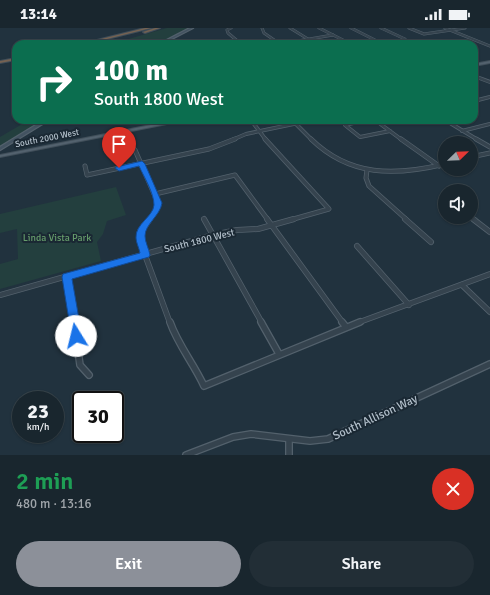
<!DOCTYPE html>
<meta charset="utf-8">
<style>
:root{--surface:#19262e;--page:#222e36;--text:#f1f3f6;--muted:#9fa5aa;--line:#37434a;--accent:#8c9099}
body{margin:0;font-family:Signika,sans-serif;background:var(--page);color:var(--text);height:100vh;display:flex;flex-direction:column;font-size:15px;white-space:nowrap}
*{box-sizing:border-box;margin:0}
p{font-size:13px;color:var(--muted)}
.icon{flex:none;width:22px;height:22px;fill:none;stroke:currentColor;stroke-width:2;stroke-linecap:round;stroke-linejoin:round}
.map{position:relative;height:427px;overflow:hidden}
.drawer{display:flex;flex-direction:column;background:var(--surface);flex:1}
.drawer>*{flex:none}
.banner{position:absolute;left:12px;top:12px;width:466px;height:84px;border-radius:12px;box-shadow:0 1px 3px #0004,0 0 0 1px var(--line);background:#0b6e4f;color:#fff;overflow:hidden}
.needle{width:26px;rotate:67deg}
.controls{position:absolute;left:438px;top:108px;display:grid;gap:8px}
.controls a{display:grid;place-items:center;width:40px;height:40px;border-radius:50%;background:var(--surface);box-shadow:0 1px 3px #0004,0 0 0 1px var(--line);font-size:20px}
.speed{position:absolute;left:12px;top:363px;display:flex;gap:8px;font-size:20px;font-weight:700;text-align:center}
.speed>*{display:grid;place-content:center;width:52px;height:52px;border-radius:50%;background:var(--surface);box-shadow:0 1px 3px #0004,0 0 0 1px var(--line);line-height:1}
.speed small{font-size:10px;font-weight:400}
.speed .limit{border:2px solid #111;border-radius:6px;background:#fff;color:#111}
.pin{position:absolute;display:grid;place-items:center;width:34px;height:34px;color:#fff;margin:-41px -17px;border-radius:50% 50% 50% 0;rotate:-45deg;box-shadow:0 0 4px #0007}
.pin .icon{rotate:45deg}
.me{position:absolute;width:44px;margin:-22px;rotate:351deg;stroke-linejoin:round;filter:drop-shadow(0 0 3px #0008)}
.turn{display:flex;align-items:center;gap:14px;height:84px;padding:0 16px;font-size:18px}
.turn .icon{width:52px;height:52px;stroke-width:2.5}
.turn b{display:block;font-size:28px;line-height:34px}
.round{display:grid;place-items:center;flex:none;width:42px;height:42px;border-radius:21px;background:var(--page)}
.headline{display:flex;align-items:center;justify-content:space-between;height:68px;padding:0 16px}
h1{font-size:24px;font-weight:600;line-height:30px;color:#1e9e55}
.button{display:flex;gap:8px;margin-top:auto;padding:8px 16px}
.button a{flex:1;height:46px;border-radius:24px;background:var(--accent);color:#fff;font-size:16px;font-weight:600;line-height:46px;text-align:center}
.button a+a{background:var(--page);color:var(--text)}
.status{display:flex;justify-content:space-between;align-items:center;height:28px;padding:0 20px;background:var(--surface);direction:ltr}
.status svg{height:11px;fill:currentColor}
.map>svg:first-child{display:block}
.green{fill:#233f3e}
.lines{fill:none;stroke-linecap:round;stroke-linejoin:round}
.street-far4-casing{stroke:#53616c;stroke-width:3}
.street-far3-casing{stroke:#53616c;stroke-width:4}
.street-far2-casing{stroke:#53616c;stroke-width:5}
.street-far1-casing{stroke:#53616c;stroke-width:6}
.street-casing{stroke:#53616c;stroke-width:8}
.secondary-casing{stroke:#53616c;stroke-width:2.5}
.primary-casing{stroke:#414f5a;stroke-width:2}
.highway-casing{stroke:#404e59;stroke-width:2}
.street-far4{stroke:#35434e;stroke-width:2}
.street-far3{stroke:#35434e;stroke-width:2.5}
.street-far2{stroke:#35434e;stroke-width:3.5}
.street-far1{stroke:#35434e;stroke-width:4.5}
.street{stroke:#35434e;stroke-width:5.5}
.secondary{fill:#435361;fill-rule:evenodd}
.primary{fill:#53626e;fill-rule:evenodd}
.highway{fill:#756252;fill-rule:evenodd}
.route{fill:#1a73e8;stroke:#114b97}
.labels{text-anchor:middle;stroke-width:4;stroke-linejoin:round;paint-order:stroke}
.far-street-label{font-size:9px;fill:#b1bec9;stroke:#1a2833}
.park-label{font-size:10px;fill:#669c6b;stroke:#1a2833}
.street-label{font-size:10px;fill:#b1bec9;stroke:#1a2833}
.near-street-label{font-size:12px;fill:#b1bec9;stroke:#1a2833}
</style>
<div class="status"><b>13:14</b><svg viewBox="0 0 49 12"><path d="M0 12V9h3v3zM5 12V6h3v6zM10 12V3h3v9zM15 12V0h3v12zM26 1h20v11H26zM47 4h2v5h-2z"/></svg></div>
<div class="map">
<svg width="490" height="427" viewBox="0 0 490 427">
<rect width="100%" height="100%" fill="#21323e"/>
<g class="green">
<polygon points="167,0 189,0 157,16 111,16"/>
<polygon points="29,92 43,92 0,119 0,109"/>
<polygon points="116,159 126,187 107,193 103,206 97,214 101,233 0,261 0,236 18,231 17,201 0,205 0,186"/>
</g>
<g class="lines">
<defs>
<g id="street-far4">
<polyline points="231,0 227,2 228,5 241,16"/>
<polyline points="262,0 264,5 280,16"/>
<polyline points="290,0 316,16"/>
<polyline points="319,0 351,16"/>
<polyline points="351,0 379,14"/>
<polyline points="381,0 405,11 407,16"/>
<polyline points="409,0 424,6 465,0"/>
<polyline points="445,0 490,18"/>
<polyline points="407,15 414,16"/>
<polyline points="280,16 333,7"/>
<polyline points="368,16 379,14"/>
<polyline points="433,16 444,14"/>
<polyline points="474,48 477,49"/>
</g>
<g id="street-far3">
<polyline points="474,48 490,54"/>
<polyline points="474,73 490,69"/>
<polyline points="251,92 266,112"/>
<polyline points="366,92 345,97 360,109 390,103"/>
<polyline points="375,92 402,112"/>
<polyline points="445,92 478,112"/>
<polyline points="296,96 312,112"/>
<polyline points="462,103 490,96"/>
<polyline points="121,104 125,112"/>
<polyline points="232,112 246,106 313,92"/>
</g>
<g id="street-far2">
<polyline points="124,111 127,116 135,122 158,175 157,181 149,192"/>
<polyline points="265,111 329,181 290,192"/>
<path d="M311,111C350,149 395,148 445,136"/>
<polyline points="401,111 439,138"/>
<polyline points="476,111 490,119"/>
<polyline points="471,129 490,125"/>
<polyline points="85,138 87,147 209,121 235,111"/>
<polyline points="367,142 366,150 369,158 407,192"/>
<polyline points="155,166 235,147 268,192"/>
<polyline points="471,189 475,192"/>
</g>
<g id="street-far1">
<polyline points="150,191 142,202 140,209 145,227 170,295"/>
<polyline points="204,191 262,295"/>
<polyline points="267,191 343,295"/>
<polyline points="405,191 431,214"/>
<polyline points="473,191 490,204"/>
<polyline points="357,218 409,277"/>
<polyline points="67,249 74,295"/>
<polyline points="462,257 490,284"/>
<polyline points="0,267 213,207 237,202 258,201 294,191"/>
<polyline points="357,295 490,246"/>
</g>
<g id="street">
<polyline points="74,294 80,337 89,347"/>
<path d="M170,294C178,317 194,336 204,358L360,294"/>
<polyline points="261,294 279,326"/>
<polyline points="342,294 346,299"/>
<polyline points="289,411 289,427"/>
<polyline points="186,427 233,409 251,406 310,413 328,411 490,336"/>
</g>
<g id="secondary">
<polygon points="190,0 193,0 162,16 159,16"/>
<polygon points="44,92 49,92 0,122 0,119"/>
</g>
<g id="primary">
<polygon points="490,33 490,35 474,38 474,36"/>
<polygon points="176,92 184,92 182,93 0,129 0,127"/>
</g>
<g id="highway">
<polygon points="145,0 151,0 87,16 81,16"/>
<polygon points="155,0 160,0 145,5 143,4"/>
<polygon points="16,30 16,32 0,35 0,33"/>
</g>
</defs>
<use href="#street-far4" class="street-far4-casing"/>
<use href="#street-far3" class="street-far3-casing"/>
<use href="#street-far2" class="street-far2-casing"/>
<use href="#street-far1" class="street-far1-casing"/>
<use href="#street" class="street-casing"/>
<use href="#secondary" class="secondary-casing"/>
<use href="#primary" class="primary-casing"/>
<use href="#highway" class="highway-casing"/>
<use href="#street-far4" class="street-far4"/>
<use href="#street-far3" class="street-far3"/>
<use href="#street-far2" class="street-far2"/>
<use href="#street-far1" class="street-far1"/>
<use href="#street" class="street"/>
<use href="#secondary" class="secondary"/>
<use href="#primary" class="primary"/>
<use href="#highway" class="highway"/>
</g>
<path class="route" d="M142,133L145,136L162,175C160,188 145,196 145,208C145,214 149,221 150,227L149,229L72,251L82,308L80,311L76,313L72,311L62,249L63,246L140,225C139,220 136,214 136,210C135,196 153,189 154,177C154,165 144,149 139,138L119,143L115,140L116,139Z"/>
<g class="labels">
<g class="far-street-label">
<text transform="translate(47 110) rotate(-11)" y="3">South 2000 West</text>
</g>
<g class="park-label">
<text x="57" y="213">Linda Vista Park</text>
</g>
<g class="street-label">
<text transform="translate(199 212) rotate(-14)" y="4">South 1800 West</text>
</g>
<g class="near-street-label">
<text transform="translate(375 389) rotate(-25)" y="4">South Allison Way</text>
</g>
</g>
</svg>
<div class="controls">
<a><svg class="needle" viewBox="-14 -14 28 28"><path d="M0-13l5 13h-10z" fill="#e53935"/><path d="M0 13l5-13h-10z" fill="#9fa5aa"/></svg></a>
<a><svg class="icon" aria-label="sound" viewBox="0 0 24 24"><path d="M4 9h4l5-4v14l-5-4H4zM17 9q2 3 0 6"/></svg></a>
</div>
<div class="speed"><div>23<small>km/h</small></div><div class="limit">30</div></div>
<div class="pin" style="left:119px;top:140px;background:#d93025"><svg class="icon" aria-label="arrive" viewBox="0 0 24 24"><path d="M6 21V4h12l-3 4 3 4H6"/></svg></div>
<svg class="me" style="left:76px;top:308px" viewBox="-20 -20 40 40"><circle r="19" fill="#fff"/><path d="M0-13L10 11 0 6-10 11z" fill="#1a73e8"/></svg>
<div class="banner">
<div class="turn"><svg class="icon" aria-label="right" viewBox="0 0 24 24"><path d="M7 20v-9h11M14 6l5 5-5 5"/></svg><div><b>100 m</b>South 1800 West</div></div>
</div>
</div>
<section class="drawer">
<div class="headline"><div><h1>2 min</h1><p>480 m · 13:16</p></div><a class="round" style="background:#d93025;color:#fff"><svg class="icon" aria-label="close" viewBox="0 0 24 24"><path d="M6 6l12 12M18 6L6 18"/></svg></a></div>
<div class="button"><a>Exit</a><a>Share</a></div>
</section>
